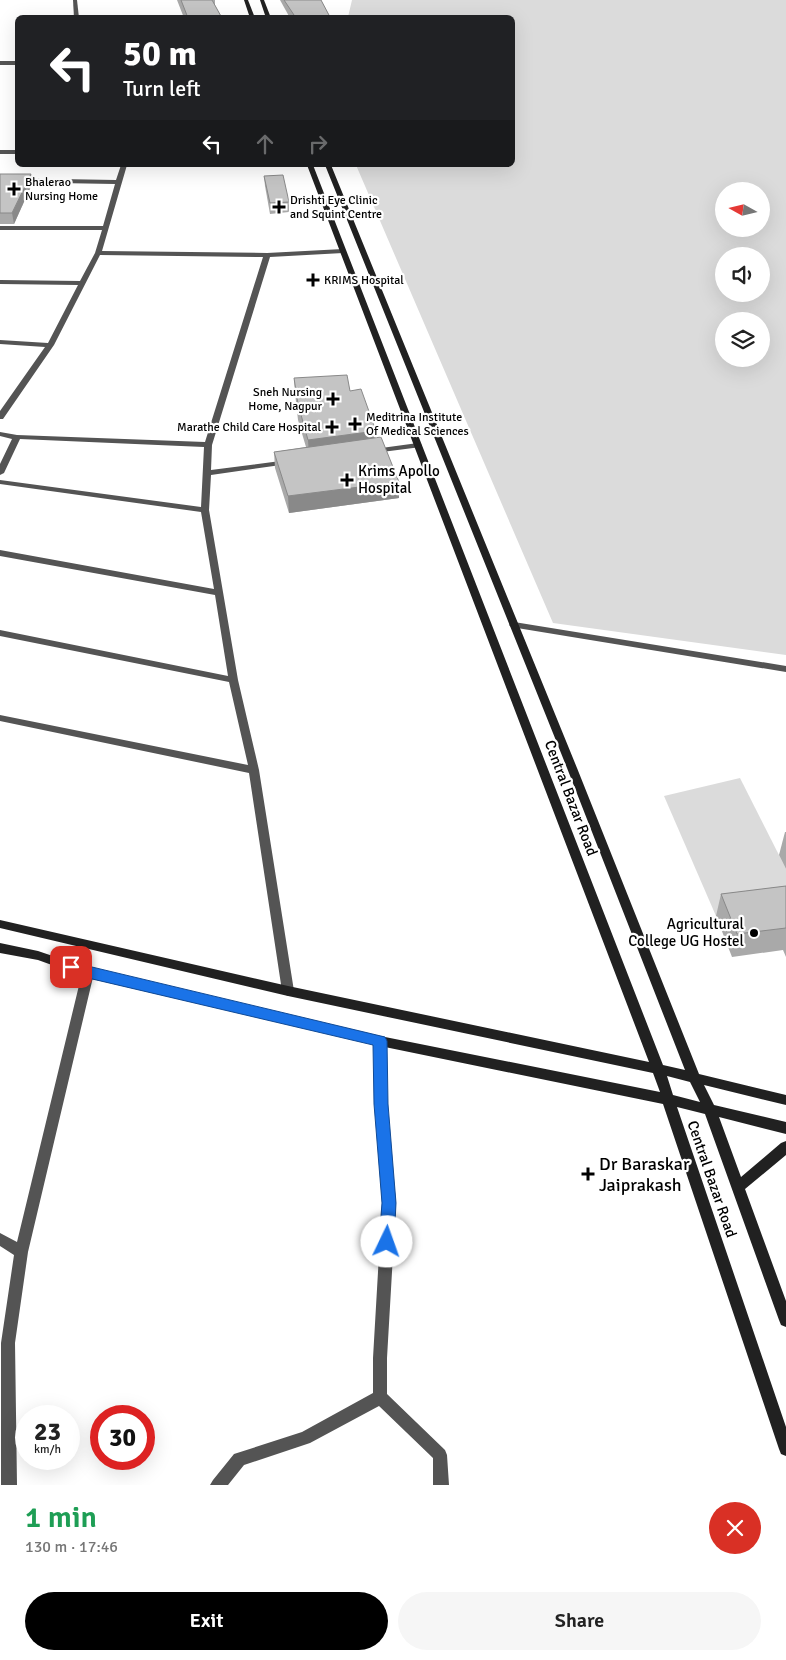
<!DOCTYPE html>
<meta charset="utf-8">
<style>
:root{--surface:#fff;--page:#f6f6f6;--text:#222;--muted:#767676;--accent:#000}
body{margin:0;font-family:Signika,sans-serif;background:var(--page);color:var(--text);height:100vh;display:flex;flex-direction:column;font-size:19px;white-space:nowrap}
*{box-sizing:border-box;margin:0}
p{font-size:16px;color:var(--muted)}
.icon{flex:none;width:28px;height:28px;fill:none;stroke:currentColor;stroke-width:2;stroke-linecap:round;stroke-linejoin:round}
.map{position:relative;height:1485px;overflow:hidden}
.side{display:flex;flex-direction:column;background:var(--surface);flex:1}
.side>*{flex:none}
.banner{position:absolute;left:15px;top:15px;width:500px;height:152px;border-radius:8px;box-shadow:0 5px 20px #0002;background:#202124;color:#fff;overflow:hidden}
.needle{width:32px;rotate:278deg}
.fabs{position:absolute;left:715px;top:182px;display:grid;gap:10px}
.fabs a{display:grid;place-items:center;width:55px;height:55px;border-radius:50%;background:var(--surface);box-shadow:0 5px 20px #0002;font-size:25px}
.speed{position:absolute;left:15px;top:1405px;display:flex;gap:10px;font-size:25px;font-weight:700;text-align:center}
.speed>*{display:grid;place-content:center;width:65px;height:65px;border-radius:50%;background:var(--surface);box-shadow:0 5px 20px #0002;line-height:1}
.speed small{font-size:12px;font-weight:400}
.speed .limit{border:8px solid #d22;background:#fff;color:#111}
.pin{position:absolute;display:grid;place-items:center;width:42px;height:42px;color:#fff;margin:-21px;border-radius:10px;box-shadow:0 2px 8px #0006}
.me{position:absolute;width:55px;margin:-28px;rotate:3deg;stroke-linejoin:round;filter:drop-shadow(0 0 4px #0008)}
.turn{display:flex;align-items:center;gap:18px;height:105px;padding:0 25px;font-size:22px}
.turn .icon{width:65px;height:65px;stroke-width:2.5}
.turn b{display:block;font-size:35px;line-height:42px}
.lanes{display:flex;align-items:center;height:48px;padding:0 25px;background:#0003;justify-content:center;gap:25px;direction:ltr}
.lanes .off{opacity:.35}
.round{display:grid;place-items:center;flex:none;width:52px;height:52px;border-radius:26px;background:var(--page)}
.overview{display:flex;align-items:center;justify-content:space-between;height:85px;padding:0 25px}
h1{font-size:30px;font-weight:600;line-height:38px;color:#1e9e55}
.action{display:flex;gap:10px;margin-top:auto;padding:10px 25px}
.action a{flex:1;height:58px;border-radius:30px;background:var(--accent);color:#fff;font-size:20px;font-weight:600;line-height:58px;text-align:center}
.action a+a{background:var(--page);color:var(--text)}
.map>svg:first-child{display:block}
.green{fill:#dbdbdb;fill-rule:evenodd}
.lines{fill:none;stroke-linecap:round;stroke-linejoin:round}
.service{fill:#545454;fill-rule:evenodd}
.minor{fill:#545454;fill-rule:evenodd}
.tertiary{fill:#545454;fill-rule:evenodd}
.secondary{fill:#212121;fill-rule:evenodd}
.wall{fill:#a9a9a9}
.shaded-wall{fill:#898989}
.building{fill:#c4c4c4;stroke:#898989}
.route{fill:#1a73e8;stroke:#114b97}
.poi-dot{fill:#000;stroke:#fff;stroke-width:2}
.labels{text-anchor:middle;stroke-width:4.5;stroke-linejoin:round;paint-order:stroke}
.far-poi-label{font-size:12px;fill:#000;stroke:#fff;text-anchor:start}
.poi-label{font-size:15px;fill:#000;stroke:#fff;text-anchor:start}
.street-label{font-size:15px;fill:#000;stroke:#fff}
.near-poi-label{font-size:18px;fill:#000;stroke:#fff;text-anchor:start}
</style>
<div class="map">
<svg width="786" height="1485" viewBox="0 0 786 1485">
<rect width="100%" height="100%" fill="#fff"/>
<g class="green">
<path d="M352,0H786V655L553,623L356,165H512V18L348,17ZM724,191H761V229H724ZM724,256H761V294H724ZM724,321H761V359H724Z"/>
<polygon points="740,778 786,869 786,908 716,916 664,796"/>
</g>
<g class="lines">
<polygon class="service" points="514,622 786,666 786,672 511,627 509,625 511,623"/>
<g class="minor">
<polygon points="73,0 77,0 79,18 74,18"/>
<rect x="0" y="150" width="18" height="4"/>
<polygon points="121,165 127,165 102,251 267,253 343,249 346,251 343,253 270,257 212,445 211,470 288,460 292,462 288,464 211,475 209,510 238,680 259,770 294,991 292,994 288,996 284,994 282,991 249,773 0,721 0,715 248,765 229,682 0,636 0,630 228,676 215,595 0,556 0,550 214,589 201,512 0,484 0,480 201,507 204,447 20,439 4,473 0,475 0,464 12,439 0,436 0,432 17,435 205,442 263,257 100,255 54,345 3,419 0,419 0,411 45,347 0,344 0,340 48,343 78,285 0,284 0,280 80,281 95,253 102,230 0,230 0,226 103,226 115,184 0,182 0,178 116,180"/>
<polygon points="418,443 422,445 421,447 374,453 370,451 374,449"/>
<polygon points="88,968 92,970 94,973 28,1252 15,1343 17,1485 1,1485 1,1343 14,1255 0,1246 0,1233 17,1242 82,973 84,970"/>
<polygon points="380,1036 384,1037 386,1041 387,1104 396,1203 387,1358 387,1394 445,1450 447,1455 449,1485 433,1485 433,1458 379,1406 310,1443 244,1465 228,1485 210,1485 213,1480 234,1454 302,1432 373,1393 373,1358 382,1203 375,1104 374,1041 376,1037"/>
</g>
<rect class="tertiary" x="0" y="61" width="18" height="4"/>
<g class="secondary">
<polygon points="244,0 248,0 255,18 250,18"/>
<polygon points="260,0 264,0 271,18 266,18"/>
<path d="M307,165H313L663,1065L685,1070L567,768L325,165H331L577,768L699,1074L786,1095V1105L704,1085L714,1105L786,1122V1134L719,1117L741,1177L781,1143L786,1141V1155L745,1189L786,1301V1327L781,1325L779,1320L705,1114L677,1107L786,1427V1456L781,1454L779,1449L663,1104L380,1046L88,978L38,960L0,953V943L38,951L88,968L380,1036L660,1092L653,1073L288,996L0,928V920L288,986L649,1062ZM667,1076L690,1082L700,1102L673,1095Z"/>
</g>
</g>
<g class="wall">
<polygon points="177,0 215,0 215,4 214,4 222,18 184,18"/>
<polygon points="280,0 321,0 330,18 290,18"/>
<polygon points="0,174 31,174 32,184 14,224 0,224"/>
<polygon points="264,176 289,202 289,212 270,214 265,186"/>
<polygon points="294,378 350,391 376,431 376,438 399,498 289,513 275,468 274,452 306,447 298,420 295,393"/>
<polygon points="785,832 786,832 786,869 779,855"/>
<polygon points="786,886 786,957 783,950 732,957 716,916 721,894"/>
</g>
<g class="shaded-wall">
<polygon points="31,174 32,184 14,224 12,213"/>
<polygon points="376,431 376,447 309,455 308,440"/>
<polygon points="399,482 399,498 289,513 288,496"/>
</g>
<g class="building">
<polygon points="181,0 212,0 222,18 188,18"/>
<polygon points="284,0 321,0 330,17 296,18"/>
<polygon points="0,174 31,174 12,213 0,213"/>
<polygon points="283,175 289,202 270,203 264,176"/>
<polygon points="347,375 350,391 361,389 376,431 308,440 298,404 294,378"/>
<polygon points="381,437 399,482 288,496 274,452"/>
<polygon points="786,886 786,928 737,934 721,894"/>
</g>
<polygon class="route" points="71,962 385,1037 387,1041 388,1104 396,1203 394,1242 392,1247 387,1249 381,1247 379,1242 382,1203 374,1104 373,1045 88,978 66,971 65,967 66,963"/>
<g class="poi-dot">
<path d="M11.5 181.5h5v5h5v5h-5v5h-5v-5h-5v-5h5z"/>
<path d="M276.5 199.5h5v5h5v5h-5v5h-5v-5h-5v-5h5z"/>
<path d="M310.5 272.5h5v5h5v5h-5v5h-5v-5h-5v-5h5z"/>
<path d="M330.5 391.5h5v5h5v5h-5v5h-5v-5h-5v-5h5z"/>
<path d="M352.5 416.5h5v5h5v5h-5v5h-5v-5h-5v-5h5z"/>
<path d="M329.5 419.5h5v5h5v5h-5v5h-5v-5h-5v-5h5z"/>
<path d="M344.5 472.5h5v5h5v5h-5v5h-5v-5h-5v-5h5z"/>
<circle cx="754" cy="933" r="5"/>
<path d="M585.5 1166.5h5v5h5v5h-5v5h-5v-5h-5v-5h5z"/>
</g>
<g class="labels">
<g class="far-poi-label">
<text x="25" y="186">Bhalerao<tspan x="25" dy="14">Nursing Home</tspan></text>
<text x="290" y="204">Drishti Eye Clinic<tspan x="290" dy="14">and Squint Centre</tspan></text>
<text x="324" y="284">KRIMS Hospital</text>
<text x="322" y="396" text-anchor="end">Sneh Nursing<tspan x="322" dy="14">Home, Nagpur</tspan></text>
<text x="366" y="421">Meditrina Institute<tspan x="366" dy="14">Of Medical Sciences</tspan></text>
<text x="321" y="431" text-anchor="end">Marathe Child Care Hospital</text>
</g>
<g class="poi-label">
<text x="358" y="476">Krims Apollo<tspan x="358" dy="17">Hospital</tspan></text>
<text x="744" y="929" text-anchor="end">Agricultural<tspan x="744" dy="17">College UG Hostel</tspan></text>
</g>
<g class="street-label">
<text transform="translate(571 798) rotate(69)" y="5">Central Bazar Road</text>
<text transform="translate(712 1179) rotate(71)" y="5">Central Bazar Road</text>
</g>
<g class="near-poi-label">
<text x="599" y="1170">Dr Baraskar<tspan x="599" dy="21">Jaiprakash</tspan></text>
</g>
</g>
</svg>
<div class="fabs">
<a><svg class="needle" viewBox="-14 -14 28 28"><path d="M0-13l5 13h-10z" fill="#e53935"/><path d="M0 13l5-13h-10z" fill="#767676"/></svg></a>
<a><svg class="icon" aria-label="sound" viewBox="0 0 24 24"><path d="M4 9h4l5-4v14l-5-4H4zM17 9q2 3 0 6"/></svg></a>
<a><svg class="icon" aria-label="layers" viewBox="0 0 24 24"><path d="M12 4l9 5-9 5-9-5zM3 14l9 5 9-5"/></svg></a>
</div>
<div class="speed"><div>23<small>km/h</small></div><div class="limit">30</div></div>
<div class="pin" style="left:71px;top:967px;background:#d93025"><svg class="icon" aria-label="arrive" viewBox="0 0 24 24"><path d="M6 21V4h12l-3 4 3 4H6"/></svg></div>
<svg class="me" style="left:387px;top:1242px" viewBox="-20 -20 40 40"><circle r="19" fill="#fff"/><path d="M0-13L10 11 0 6-10 11z" fill="#1a73e8"/></svg>
<div class="banner">
<div class="turn"><svg class="icon" aria-label="left" viewBox="0 0 24 24"><path d="M17 20v-9H6M10 6l-5 5 5 5"/></svg><div><b>50 m</b>Turn left</div></div>
<div class="lanes"><svg class="icon" aria-label="left" viewBox="0 0 24 24"><path d="M17 20v-9H6M10 6l-5 5 5 5"/></svg><svg class="icon off" aria-label="ahead" viewBox="0 0 24 24"><path d="M12 20V5M6 11l6-6 6 6"/></svg><svg class="icon off" aria-label="right" viewBox="0 0 24 24"><path d="M7 20v-9h11M14 6l5 5-5 5"/></svg></div>
</div>
</div>
<section class="side">
<div class="overview"><div><h1>1 min</h1><p>130 m · 17:46</p></div><a class="round" style="background:#d93025;color:#fff"><svg class="icon" aria-label="close" viewBox="0 0 24 24"><path d="M6 6l12 12M18 6L6 18"/></svg></a></div>
<div class="action"><a>Exit</a><a>Share</a></div>
</section>
